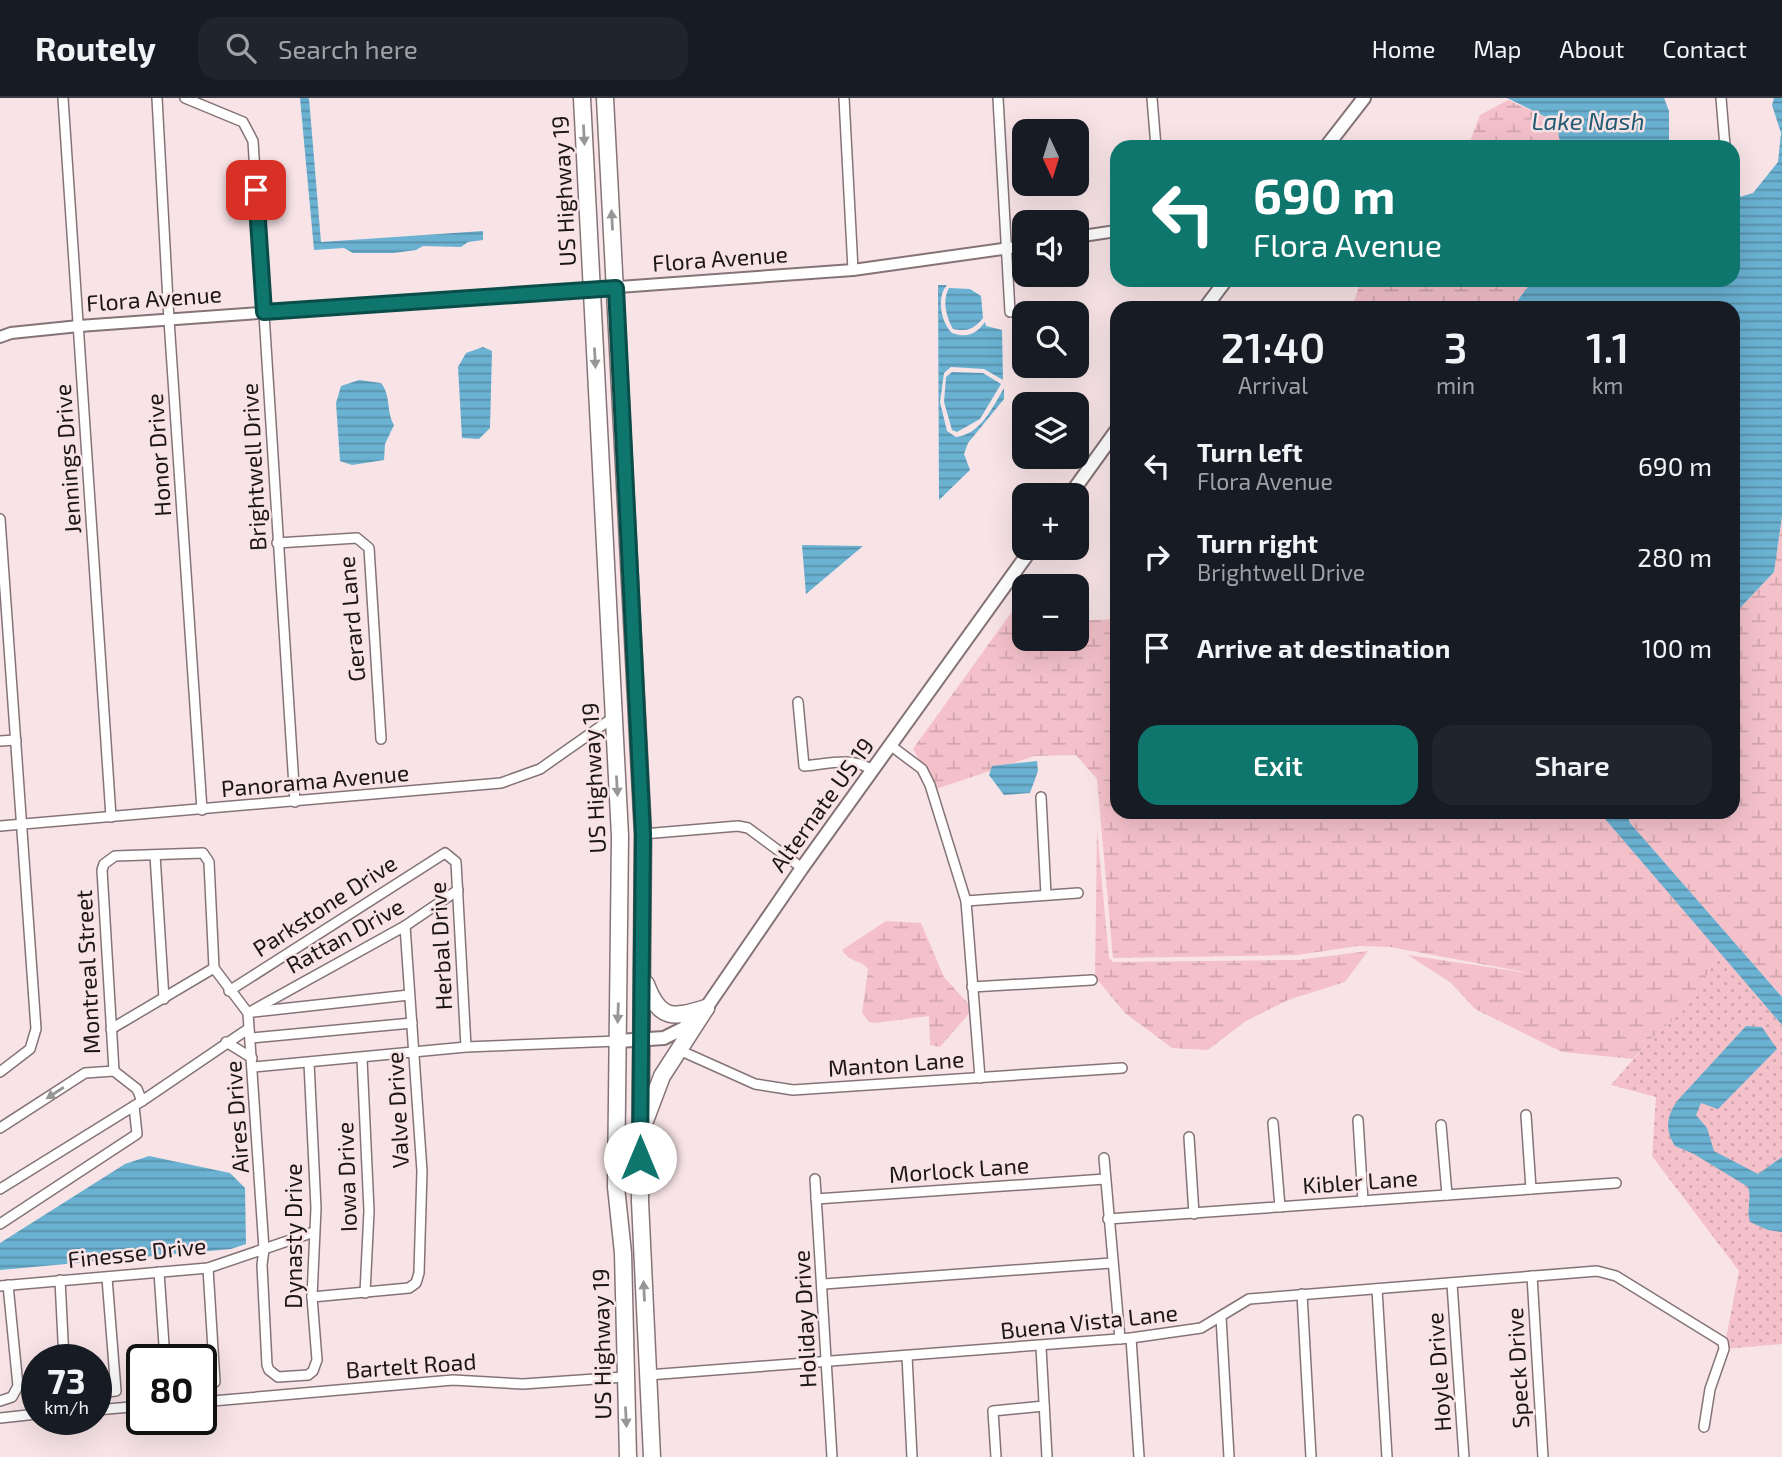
<!DOCTYPE html>
<meta charset="utf-8">
<style>
:root{--surface:#171b24;--page:#20242c;--text:#f1f3f6;--muted:#9ea1a6;--line:#363941;--accent:#0f766e}
body{margin:0;font-family:"Exo 2",sans-serif;background:var(--page);color:var(--text);height:100vh;display:flex;flex-direction:column;font-size:26px;white-space:nowrap}
*{box-sizing:border-box;margin:0}
p{font-size:23px;color:var(--muted)}
.icon{flex:none;width:38px;height:38px;fill:none;stroke:currentColor;stroke-width:2;stroke-linecap:round;stroke-linejoin:round}
.map{position:relative;flex:1;overflow:hidden}
.side{position:absolute;left:1110px;top:203px;width:630px;height:518px;display:flex;flex-direction:column;background:var(--surface);border-radius:21px;box-shadow:0 7px 28px #0002}
.side>*{flex:none}
.top-card{position:absolute;left:1110px;top:42px;width:630px;height:147px;border-radius:21px;box-shadow:0 7px 28px #0002;background:#0f766e;color:#fff;overflow:hidden}
.needle{width:46px;rotate:176deg}
.controls{position:absolute;left:1012px;top:21px;display:grid;gap:14px}
.controls a{display:grid;place-items:center;width:77px;height:77px;border-radius:14px;background:var(--surface);box-shadow:0 7px 28px #0002;font-size:35px}
.speed{position:absolute;left:21px;top:1246px;display:flex;gap:14px;font-size:35px;font-weight:700;text-align:center}
.speed>*{display:grid;place-content:center;width:91px;height:91px;border-radius:50%;background:var(--surface);box-shadow:0 7px 28px #0002;line-height:1}
.speed small{font-size:18px;font-weight:400}
.speed .limit{border:4px solid #111;border-radius:10px;background:#fff;color:#111}
.pin{position:absolute;display:grid;place-items:center;width:60px;height:60px;color:#fff;margin:-30px;border-radius:14px;box-shadow:0 4px 10px #0006}
.me{position:absolute;width:77px;margin:-38px;rotate:0deg;stroke-linejoin:round;filter:drop-shadow(0 0 5px #0008)}
.turn{display:flex;align-items:center;gap:24px;height:147px;padding:0 28px;font-size:32px}
.turn .icon{width:91px;height:91px;stroke-width:2.5}
.turn b{display:block;font-size:49px;line-height:60px}
.eta{display:flex;justify-content:space-evenly;align-items:center;height:119px;text-align:center}
.eta b{font-size:42px;font-weight:600;line-height:49px}
.action{display:flex;gap:14px;margin-top:auto;padding:14px 28px}
.action a{flex:1;height:80px;border-radius:21px;background:var(--accent);color:#fff;font-size:28px;font-weight:600;line-height:80px;text-align:center}
.action a+a{background:var(--page);color:var(--text)}
ul{padding:0;list-style:none}
li{display:flex;align-items:center;gap:21px;height:91px;padding:0 28px}
li div{flex:1}
li b{display:block;font-size:26px}
li em{font-style:normal}
header{display:flex;align-items:center;gap:42px;box-sizing:border-box;height:98px;padding:0 35px;background:var(--surface);border-bottom:2px solid var(--line)}
header strong{font-size:33px}
nav{display:flex;gap:38px;margin-inline-start:auto;font-size:24px}
.search{width:490px;height:63px;background:var(--page);display:flex;align-items:center;gap:18px;box-sizing:border-box;padding:0 24px;border-radius:21px;color:var(--muted);font-size:26px}
.map>svg:first-child{display:block}
.grass{fill:url(#grass-dots)}
.wetland{fill:url(#wetland-marsh)}
.water{fill:url(#water-rules)}
.lines{fill:none;stroke-linecap:round;stroke-linejoin:round}
.minor-casing{stroke:#857477;stroke-width:12}
.tertiary-casing{stroke:#857477;stroke-width:14}
.secondary-casing{stroke:#857477;stroke-width:16}
.trunk-casing{stroke:#857477;stroke-width:19}
.minor{stroke:#fff;stroke-width:9}
.tertiary{stroke:#fff;stroke-width:10}
.secondary{stroke:#fff;stroke-width:12}
.trunk{stroke:#fff;stroke-width:16}
.oneway{fill:#999697}
.route-casing{stroke:#0a4d48;stroke-width:18}
.route{stroke:#0f766e;stroke-width:12}
.labels{text-anchor:middle;stroke-width:5;stroke-linejoin:round;paint-order:stroke}
.street-label{font-size:23px;fill:#1d1617;stroke:#f8e4e7}
.water-label{font-size:24px;font-style:italic;fill:#245c74;stroke:#f8e4e7}
</style>
<header>
<strong>Routely</strong>
<div class="search"><svg class="icon" aria-label="search" viewBox="0 0 24 24"><circle cx="10" cy="10" r="6"/><path d="M15 15l6 6"/></svg>Search here</div>
<nav><a>Home</a><a>Map</a><a>About</a><a>Contact</a></nav>
</header>
<div class="map">
<svg width="1782" height="1359" viewBox="0 0 1782 1359">
<defs>
<pattern id="grass-dots" width="8" height="8" patternUnits="userSpaceOnUse" patternTransform="scale(1.75)"><rect width="8" height="8" fill="#f4c1ca"/><path d="M2 2h.1M6 6h.1" fill="none" stroke="#d1a5ad" stroke-width="1.8" stroke-linecap="round"/></pattern>
<pattern id="wetland-marsh" width="20" height="14" patternUnits="userSpaceOnUse" patternTransform="scale(1.75)"><rect width="20" height="14" fill="#f4c1ca"/><path d="M1 5h8M5 5V1M11 12h8M15 12V8" fill="none" stroke="#d1a5ad"/></pattern>
<pattern id="water-rules" width="6" height="5" patternUnits="userSpaceOnUse" patternTransform="scale(1.75)"><rect width="6" height="5" fill="#6ab1d2"/><path d="M0 2.5h6" fill="none" stroke="#578fa9"/></pattern>
</defs>
<rect width="100%" height="100%" fill="#f8e4e7"/>
<polygon class="grass" points="1721,855 1782,927 1782,1246 1724,1251 1739,1173 1652,1058 1656,999 1611,987 1652,940 1686,909"/>
<g class="wetland">
<polygon points="1508,2 1556,24 1561,49 1468,49 1480,17"/>
<polygon points="1361,182 1533,182 1512,210 1352,210"/>
<polygon points="1782,418 1782,899 1630,725 1627,714 1732,714 1733,512 1739,511 1774,474"/>
<polygon points="1024,497 1024,541 1076,541 1076,523 1116,521 1116,714 1599,714 1721,855 1685,911 1652,940 1633,961 1562,954 1475,911 1451,885 1408,857 1535,876 1390,849 1358,848 1297,857 1113,860 1097,681 1076,657 1035,658 936,691 913,651"/>
<polygon points="1097,731 1109,860 1113,864 1298,862 1368,853 1345,884 1288,902 1246,923 1208,952 1172,950 1125,915 1095,879"/>
<path d="M886,823L921,825L944,879L973,911L940,949L930,947L929,918L875,925L869,924L862,915L868,871C861,861 851,866 842,852Z"/>
</g>
<g class="water">
<polygon points="300,0 309,0 321,144 483,133 483,142 468,144 461,149 423,148 416,152 394,155 353,155 344,150 314,152"/>
<polygon points="1507,0 1664,0 1669,13 1669,49 1561,49 1556,24"/>
<polygon points="1774,0 1782,0 1782,418 1774,474 1739,511 1733,512 1732,210 1512,210 1533,182 1732,182 1733,101 1753,95 1778,64 1781,35 1772,7"/>
<path d="M938,187H947C936,199 941,224 952,235C967,240 975,237 985,224L986,228L1002,232L1003,282L984,271L951,269L944,275L940,304L947,333L956,339C981,336 992,310 1004,290V301L968,345L964,356L970,372L939,402Z"/>
<path d="M949,190L970,191L981,198L983,220C974,231 967,234 953,231C946,219 942,202 949,190Z"/>
<polygon points="483,249 492,253 490,330 479,341 462,340 458,269 466,255"/>
<polygon points="952,274 983,275 1001,286 980,321 957,334 952,332 944,304 946,279"/>
<path d="M359,282L381,285C391,297 386,313 394,327L385,346L384,362L352,367L340,363L336,305L341,288Z"/>
<polygon points="802,447 863,448 806,496"/>
<polygon points="1037,663 1038,673 1030,695 1004,697 989,677 992,668"/>
<polygon points="1599,714 1627,714 1630,725 1782,899 1782,927"/>
<path d="M1746,928L1762,929L1777,951L1718,1011L1701,1005L1696,1017L1707,1030L1714,1053L1758,1076L1782,1059V1134L1768,1132L1750,1124C1746,1111 1752,1101 1748,1089L1694,1056L1675,1048C1664,1031 1667,1017 1678,1002Z"/>
<polygon points="149,1058 230,1075 245,1090 246,1146 231,1151 0,1172 0,1145 125,1066"/>
</g>
<g class="lines">
<defs>
<g id="minor">
<polyline points="63,0 111,719"/>
<polyline points="157,0 169,222 202,712"/>
<polyline points="185,0 243,24 253,43 295,704"/>
<polyline points="844,0 853,172"/>
<polyline points="998,0 1010,214"/>
<polyline points="1152,0 1156,49"/>
<polyline points="1721,0 1725,48"/>
<polyline points="0,421 36,931 30,951 0,974"/>
<polyline points="277,445 357,440 369,450 381,641"/>
<path d="M798,604L804,668C827,666 853,658 872,672"/>
<polyline points="0,643 16,642"/>
<polyline points="890,647 922,671 930,687 966,803 980,980"/>
<polyline points="1041,699 1046,797"/>
<polyline points="0,728 501,685 540,671 614,619"/>
<polyline points="643,736 738,728 748,730 802,770"/>
<polyline points="155,757 164,901"/>
<polyline points="966,803 1078,795"/>
<polyline points="972,889 1092,882"/>
<polyline points="229,893 445,755 456,764 466,949"/>
<polyline points="253,914 409,897"/>
<polyline points="248,915 405,828 458,792"/>
<polyline points="111,931 214,870"/>
<polyline points="251,940 412,925"/>
<polyline points="226,944 252,960"/>
<polyline points="679,952 755,986 793,992 1122,970"/>
<polyline points="362,961 369,1113 365,1195"/>
<polyline points="253,969 466,949 618,943"/>
<polyline points="114,973 102,772 104,766 115,758 203,755 209,764 214,870 248,915 264,1151 262,1167 267,1267 269,1272 278,1279 308,1277 313,1273 317,1262 312,1199 316,1110 309,965"/>
<polyline points="1526,1017 1531,1091"/>
<polyline points="1358,1022 1363,1103"/>
<polyline points="1273,1025 1280,1109"/>
<polyline points="1441,1027 1447,1097"/>
<polyline points="0,1030 85,975 114,973 137,991 142,1003"/>
<polyline points="1189,1039 1194,1116"/>
<polyline points="1104,1060 1120,1241"/>
<polyline points="815,1081 832,1359"/>
<polyline points="0,1091 142,1003 248,931"/>
<polyline points="816,1101 1105,1081"/>
<polyline points="1108,1121 1616,1085"/>
<polyline points="0,1126 137,1036 134,1008"/>
<polyline points="159,1174 165,1262"/>
<polyline points="1532,1178 1543,1359"/>
<polyline points="60,1182 64,1262"/>
<polyline points="824,1186 1111,1165"/>
<polyline points="1452,1186 1464,1359"/>
<polyline points="0,1188 208,1170 314,1134"/>
<polyline points="1377,1191 1387,1359"/>
<polyline points="1302,1196 1311,1359"/>
<polyline points="312,1199 409,1190 416,1185 419,1175 422,1073 405,828"/>
<polyline points="1221,1219 1229,1359"/>
<polyline points="1131,1240 1139,1359"/>
<polyline points="1041,1249 1047,1359"/>
<polyline points="907,1258 912,1359"/>
<polyline points="648,1277 1131,1240 1201,1230 1249,1201 1597,1173 1616,1178 1723,1244 1724,1251 1710,1291 1704,1329"/>
<polyline points="201,1285 215,1284 208,1170"/>
<polyline points="96,1295 116,1293 107,1180"/>
<polyline points="0,1303 12,1299 18,1288 8,1187"/>
<polyline points="201,1304 453,1282 523,1286 624,1279"/>
<polyline points="96,1312 142,1308"/>
<polyline points="0,1320 37,1316"/>
<polyline points="996,1359 993,1313 1044,1308"/>
</g>
<g id="tertiary">
<polyline points="1076,139 1116,133"/>
<polyline points="0,239 11,235 79,228 853,172 1024,148"/>
</g>
<g id="secondary">
<polyline points="1326,49 1364,0"/>
<polyline points="1205,210 1226,182"/>
<polyline points="1070,397 1116,333"/>
<polyline points="618,943 664,940 684,930 706,910 802,770 1032,450"/>
</g>
<g id="trunk">
<polyline points="582,0 620,738 616,1089 623,1155 628,1359"/>
<polyline points="605,0 643,736 640,1103 652,1359"/>
<path d="M646,886C660,923 673,920 706,910"/>
<polyline points="645,1023 662,978 706,910"/>
</g>
</defs>
<use href="#minor" class="minor-casing"/>
<use href="#tertiary" class="tertiary-casing"/>
<use href="#secondary" class="secondary-casing"/>
<use href="#trunk" class="trunk-casing"/>
<use href="#minor" class="minor"/>
<use href="#tertiary" class="tertiary"/>
<use href="#secondary" class="secondary"/>
<use href="#trunk" class="trunk"/>
</g>
<defs><path id="oneway-solid" d="M-6-.8H1V-3.2L6.5 0L1 3.2V.8H-6Z" transform="scale(1.75)"/></defs>
<g class="oneway">
<use href="#oneway-solid" transform="translate(584 37) rotate(87)"/>
<use href="#oneway-solid" transform="translate(612 122) rotate(-93)"/>
<use href="#oneway-solid" transform="translate(595 260) rotate(87)"/>
<use href="#oneway-solid" transform="translate(617 688) rotate(87)"/>
<use href="#oneway-solid" transform="translate(618 915) rotate(92)"/>
<use href="#oneway-solid" transform="translate(55 995) rotate(147)"/>
<use href="#oneway-solid" transform="translate(644 1193) rotate(-93)"/>
<use href="#oneway-solid" transform="translate(626 1319) rotate(87)"/>
</g>
<g class="lines">
<defs>
<polyline id="route" points="256,92 264,214 616,190 643,736 640,1060"/>
</defs>
<use href="#route" class="route-casing"/>
<use href="#route" class="route"/>
</g>
<g class="labels">
<g class="street-label">
<text transform="translate(564 93) rotate(-93)" y="8">US Highway 19</text>
<text transform="translate(720 161) rotate(-4)" y="8">Flora Avenue</text>
<text transform="translate(154 201) rotate(-4)" y="8">Flora Avenue</text>
<text transform="translate(159 357) rotate(-94)" y="8">Honor Drive</text>
<text transform="translate(68 361) rotate(-94)" y="8">Jennings Drive</text>
<text transform="translate(254 369) rotate(-93)" y="8">Brightwell Drive</text>
<text transform="translate(352 521) rotate(-95)" y="8">Gerard Lane</text>
<text transform="translate(594 680) rotate(-93)" y="8">US Highway 19</text>
<text transform="translate(315 683) rotate(-5)" y="8">Panorama Avenue</text>
<text transform="translate(822 707) rotate(-54)" y="8">Alternate US 19</text>
<text transform="translate(325 808) rotate(-33)" y="8">Parkstone Drive</text>
<text transform="translate(345 838) rotate(-29)" y="8">Rattan Drive</text>
<text transform="translate(441 848) rotate(-93)" y="8">Herbal Drive</text>
<text transform="translate(88 874) rotate(-93)" y="8">Montreal Street</text>
<text transform="translate(896 966) rotate(-4)" y="8">Manton Lane</text>
<text transform="translate(398 1012) rotate(-93)" y="8">Valve Drive</text>
<text transform="translate(237 1019) rotate(-94)" y="8">Aires Drive</text>
<text transform="translate(959 1072) rotate(-4)" y="8">Morlock Lane</text>
<text transform="translate(347 1079) rotate(-92)" y="8">Iowa Drive</text>
<text transform="translate(1360 1084) rotate(-4)" y="8">Kibler Lane</text>
<text transform="translate(294 1138) rotate(-90)" y="8">Dynasty Drive</text>
<text transform="translate(137 1155) rotate(-6)" y="8">Finesse Drive</text>
<text transform="translate(805 1221) rotate(-93)" y="8">Holiday Drive</text>
<text transform="translate(1089 1224) rotate(-6)" y="8">Buena Vista Lane</text>
<text transform="translate(602 1246) rotate(-91)" y="8">US Highway 19</text>
<text transform="translate(411 1268) rotate(-4)" y="8">Bartelt Road</text>
<text transform="translate(1518 1270) rotate(-93)" y="8">Speck Drive</text>
<text transform="translate(1439 1274) rotate(-94)" y="8">Hoyle Drive</text>
</g>
<g class="water-label">
<text x="1588" y="32">Lake Nash</text>
</g>
</g>
</svg>
<div class="controls">
<a><svg class="needle" viewBox="-14 -14 28 28"><path d="M0-13l5 13h-10z" fill="#e53935"/><path d="M0 13l5-13h-10z" fill="#9ea1a6"/></svg></a>
<a><svg class="icon" aria-label="sound" viewBox="0 0 24 24"><path d="M4 9h4l5-4v14l-5-4H4zM17 9q2 3 0 6"/></svg></a>
<a><svg class="icon" aria-label="search" viewBox="0 0 24 24"><circle cx="10" cy="10" r="6"/><path d="M15 15l6 6"/></svg></a>
<a><svg class="icon" aria-label="layers" viewBox="0 0 24 24"><path d="M12 4l9 5-9 5-9-5zM3 14l9 5 9-5"/></svg></a>
<a>+</a>
<a>−</a>
</div>
<div class="speed"><div>73<small>km/h</small></div><div class="limit">80</div></div>
<div class="pin" style="left:256px;top:92px;background:#d93025"><svg class="icon" aria-label="arrive" viewBox="0 0 24 24"><path d="M6 21V4h12l-3 4 3 4H6"/></svg></div>
<svg class="me" style="left:640px;top:1060px" viewBox="-20 -20 40 40"><circle r="19" fill="#fff"/><path d="M0-13L10 11 0 6-10 11z" fill="#0f766e"/></svg>
<div class="top-card">
<div class="turn"><svg class="icon" aria-label="left" viewBox="0 0 24 24"><path d="M17 20v-9H6M10 6l-5 5 5 5"/></svg><div><b>690 m</b>Flora Avenue</div></div>
</div>
<section class="side">
<div class="eta">
<div><b>21:40</b><p>Arrival</p></div>
<div><b>3</b><p>min</p></div>
<div><b>1.1</b><p>km</p></div>
</div>
<ul>
<li><svg class="icon" aria-label="left" viewBox="0 0 24 24"><path d="M17 20v-9H6M10 6l-5 5 5 5"/></svg><div><b>Turn left</b><p>Flora Avenue</p></div><em>690 m</em></li>
<li><svg class="icon" aria-label="right" viewBox="0 0 24 24"><path d="M7 20v-9h11M14 6l5 5-5 5"/></svg><div><b>Turn right</b><p>Brightwell Drive</p></div><em>280 m</em></li>
<li><svg class="icon" aria-label="arrive" viewBox="0 0 24 24"><path d="M6 21V4h12l-3 4 3 4H6"/></svg><div><b>Arrive at destination</b></div><em>100 m</em></li>
</ul>
<div class="action"><a>Exit</a><a>Share</a></div>
</section>
</div>
